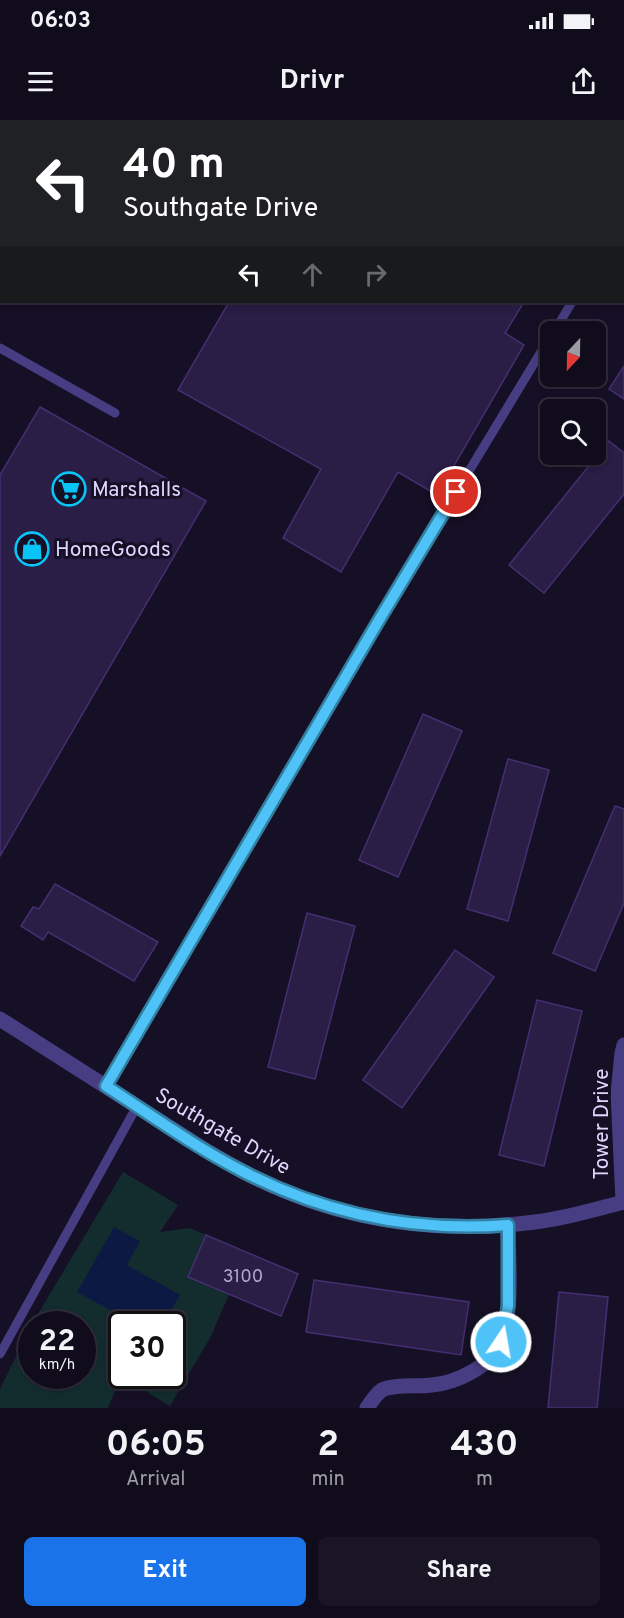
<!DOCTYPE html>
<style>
:root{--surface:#100c1c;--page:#191525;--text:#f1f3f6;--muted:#9c9ba3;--line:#302c3b;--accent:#1a73e8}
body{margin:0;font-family:Overpass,sans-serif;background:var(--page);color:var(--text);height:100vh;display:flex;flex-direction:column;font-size:22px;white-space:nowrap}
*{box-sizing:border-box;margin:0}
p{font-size:20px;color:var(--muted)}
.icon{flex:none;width:33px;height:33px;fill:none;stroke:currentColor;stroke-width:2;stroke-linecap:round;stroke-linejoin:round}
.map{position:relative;height:1288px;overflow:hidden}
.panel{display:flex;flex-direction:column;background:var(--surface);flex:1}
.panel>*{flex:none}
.guide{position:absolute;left:0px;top:0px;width:624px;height:183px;box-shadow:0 3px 9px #0003,0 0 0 2px var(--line);background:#202124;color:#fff;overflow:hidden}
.needle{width:39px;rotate:202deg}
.tools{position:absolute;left:540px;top:201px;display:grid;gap:12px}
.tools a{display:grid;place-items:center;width:66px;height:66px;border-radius:9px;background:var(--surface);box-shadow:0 3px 9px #0003,0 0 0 2px var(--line);font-size:30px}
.speed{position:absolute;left:18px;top:1191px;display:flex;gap:12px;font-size:30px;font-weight:700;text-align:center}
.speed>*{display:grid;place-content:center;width:78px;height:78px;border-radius:50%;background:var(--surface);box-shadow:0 3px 9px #0003,0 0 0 2px var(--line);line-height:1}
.speed small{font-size:15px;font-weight:400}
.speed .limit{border:3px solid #111;border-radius:9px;background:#fff;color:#111}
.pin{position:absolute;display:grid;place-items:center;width:51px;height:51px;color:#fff;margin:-26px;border:3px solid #fff;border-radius:50%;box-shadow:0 2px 6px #0007}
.me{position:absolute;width:66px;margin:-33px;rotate:12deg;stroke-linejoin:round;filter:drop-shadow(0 0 4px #0008)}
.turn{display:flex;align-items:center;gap:21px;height:126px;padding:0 24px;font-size:27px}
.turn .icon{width:78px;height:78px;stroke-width:2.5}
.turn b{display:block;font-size:42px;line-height:51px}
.lanes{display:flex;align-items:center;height:57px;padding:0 24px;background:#0003;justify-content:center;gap:30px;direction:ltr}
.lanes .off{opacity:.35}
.eta{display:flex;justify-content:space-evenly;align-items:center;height:102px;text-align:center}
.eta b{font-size:36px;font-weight:700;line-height:42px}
.cta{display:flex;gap:12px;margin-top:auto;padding:12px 24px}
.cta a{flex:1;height:69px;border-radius:9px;background:var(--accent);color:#fff;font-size:24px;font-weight:700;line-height:69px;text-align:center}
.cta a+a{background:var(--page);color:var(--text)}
.status{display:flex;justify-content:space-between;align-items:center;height:42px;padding:0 30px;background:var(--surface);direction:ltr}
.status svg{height:16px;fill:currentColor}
header{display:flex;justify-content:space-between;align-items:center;height:78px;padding:0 24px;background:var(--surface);font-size:27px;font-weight:700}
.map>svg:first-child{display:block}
.green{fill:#132d2f;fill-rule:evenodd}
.water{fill:#0c1a43}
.building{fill:#2a1d46;stroke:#442f71;stroke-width:1.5}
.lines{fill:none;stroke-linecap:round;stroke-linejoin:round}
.service{stroke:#473d83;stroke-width:9}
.minor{stroke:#473d83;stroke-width:15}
.tertiary{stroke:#473d83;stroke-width:15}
.route-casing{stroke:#337fa1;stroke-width:15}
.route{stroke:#4fc3f7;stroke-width:10}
.labels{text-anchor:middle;stroke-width:6;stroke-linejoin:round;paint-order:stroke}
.number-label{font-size:18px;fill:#b2a8d0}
.poi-label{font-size:21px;fill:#dfd6fe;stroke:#161026;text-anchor:start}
.street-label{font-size:21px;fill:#dfd6fe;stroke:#161026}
</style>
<div class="status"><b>06:03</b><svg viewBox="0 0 49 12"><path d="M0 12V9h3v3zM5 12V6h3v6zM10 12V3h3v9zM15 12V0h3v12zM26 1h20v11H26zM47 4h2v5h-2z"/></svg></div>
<header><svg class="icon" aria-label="menu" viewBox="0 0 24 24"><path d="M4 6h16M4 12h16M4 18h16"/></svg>Drivr<svg class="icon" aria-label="share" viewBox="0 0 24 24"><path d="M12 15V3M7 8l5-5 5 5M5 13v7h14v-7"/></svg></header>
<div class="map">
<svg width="624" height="1288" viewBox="0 0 624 1288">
<rect width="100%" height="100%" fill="#161026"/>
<path class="green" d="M123,1052L178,1085L160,1112L190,1108L206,1115L188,1157L229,1174L211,1216L170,1286L121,1256L108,1288H0V1269L31,1206L32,1256H82V1204H32ZM122,1204H172V1256H122Z"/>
<polygon class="water" points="114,1107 140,1121 127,1145 180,1175 163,1204 126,1204 128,1200 77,1172"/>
<g class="building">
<polygon points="319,0 504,0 506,2 319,2"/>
<polygon points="229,182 524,182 505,213 524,225 437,375 398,352 341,452 283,418 321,349 178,270"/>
<polygon points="624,246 624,279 609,269"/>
<polygon points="40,287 206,381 0,736 0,355"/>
<polygon points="609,321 624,333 624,374 544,473 509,445"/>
<polygon points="423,594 462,611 398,757 359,740"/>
<polygon points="508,639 549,650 508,801 467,789"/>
<polygon points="615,686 624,689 624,783 595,851 553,833"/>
<polygon points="55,764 158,822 134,861 48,812 43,820 21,806 33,787 39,789"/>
<polygon points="307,793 355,806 315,959 268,947"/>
<polygon points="455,830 494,857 402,988 363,960"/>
<polygon points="537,880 582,891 544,1046 499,1035"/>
<polygon points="206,1115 298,1154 281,1196 188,1157"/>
<polygon points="314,1160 469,1182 461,1235 306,1212"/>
<polygon points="559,1172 608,1177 597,1288 548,1288"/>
</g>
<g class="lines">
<g class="service">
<polyline points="622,98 624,95"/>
<polyline points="554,212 572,182"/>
<polyline points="0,228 115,293"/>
<polyline points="106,966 379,500 550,217"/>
<polyline points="0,1234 137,986"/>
</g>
<g class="minor">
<polyline points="623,1082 618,973 622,933 624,925"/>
<path d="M367,1288C371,1282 376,1274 382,1270C394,1264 419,1267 432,1265C456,1263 491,1246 500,1224C514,1192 508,1140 508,1105"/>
</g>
<path class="tertiary" d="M0,899L207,1031C229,1044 251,1057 275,1067C354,1102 441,1113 526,1103C559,1100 592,1090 624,1082"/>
</g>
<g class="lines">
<defs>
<path id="route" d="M456,372L379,500L106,966C151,995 195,1027 242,1051C325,1094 416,1112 508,1105V1186L501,1222"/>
</defs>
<use href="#route" class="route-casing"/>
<use href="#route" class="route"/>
</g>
<defs>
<symbol id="supermarket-ring" viewBox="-11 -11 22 22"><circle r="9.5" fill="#161026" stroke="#09c5f7" stroke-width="1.5"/><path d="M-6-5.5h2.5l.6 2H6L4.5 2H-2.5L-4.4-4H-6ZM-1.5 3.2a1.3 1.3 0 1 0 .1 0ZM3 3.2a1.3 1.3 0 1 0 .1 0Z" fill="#09c5f7"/></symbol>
<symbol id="shop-ring" viewBox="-11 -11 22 22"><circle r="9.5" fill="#161026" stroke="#09c5f7" stroke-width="1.5"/><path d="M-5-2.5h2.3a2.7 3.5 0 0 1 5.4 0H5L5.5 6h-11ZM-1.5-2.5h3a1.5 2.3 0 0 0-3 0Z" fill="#09c5f7"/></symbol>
</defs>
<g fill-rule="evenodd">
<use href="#supermarket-ring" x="50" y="350" width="38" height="38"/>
<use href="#shop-ring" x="13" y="410" width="38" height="38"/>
</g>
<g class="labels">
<g class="number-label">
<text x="243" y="1162">3100</text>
</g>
<g class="poi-label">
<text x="92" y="376">Marshalls</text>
<text x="55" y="436">HomeGoods</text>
</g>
<g class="street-label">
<text transform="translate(601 1004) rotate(-90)" y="7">Tower Drive</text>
<text transform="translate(223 1011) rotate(30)" y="7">Southgate Drive</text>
</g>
</g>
</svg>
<div class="tools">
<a><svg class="needle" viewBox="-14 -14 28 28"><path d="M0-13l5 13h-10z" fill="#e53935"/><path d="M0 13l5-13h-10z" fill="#9c9ba3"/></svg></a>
<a><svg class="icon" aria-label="search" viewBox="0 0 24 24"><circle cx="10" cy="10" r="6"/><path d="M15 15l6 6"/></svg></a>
</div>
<div class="speed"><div>22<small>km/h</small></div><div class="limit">30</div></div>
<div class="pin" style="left:456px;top:372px;background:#d93025"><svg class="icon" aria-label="arrive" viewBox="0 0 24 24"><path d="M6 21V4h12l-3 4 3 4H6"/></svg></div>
<svg class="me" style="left:501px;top:1222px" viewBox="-20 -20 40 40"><circle r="17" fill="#4fc3f7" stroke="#fff" stroke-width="3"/><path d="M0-11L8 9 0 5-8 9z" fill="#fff"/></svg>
<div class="guide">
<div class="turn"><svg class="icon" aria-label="left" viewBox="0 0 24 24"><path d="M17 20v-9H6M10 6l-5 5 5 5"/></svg><div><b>40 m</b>Southgate Drive</div></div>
<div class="lanes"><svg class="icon" aria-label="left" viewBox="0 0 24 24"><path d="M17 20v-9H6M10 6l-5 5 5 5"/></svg><svg class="icon off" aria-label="ahead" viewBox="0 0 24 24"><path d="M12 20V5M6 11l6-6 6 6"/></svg><svg class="icon off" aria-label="right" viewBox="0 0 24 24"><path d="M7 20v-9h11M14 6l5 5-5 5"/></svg></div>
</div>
</div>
<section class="panel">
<div class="eta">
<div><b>06:05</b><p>Arrival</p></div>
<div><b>2</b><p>min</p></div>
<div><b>430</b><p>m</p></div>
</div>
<div class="cta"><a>Exit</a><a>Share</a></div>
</section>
